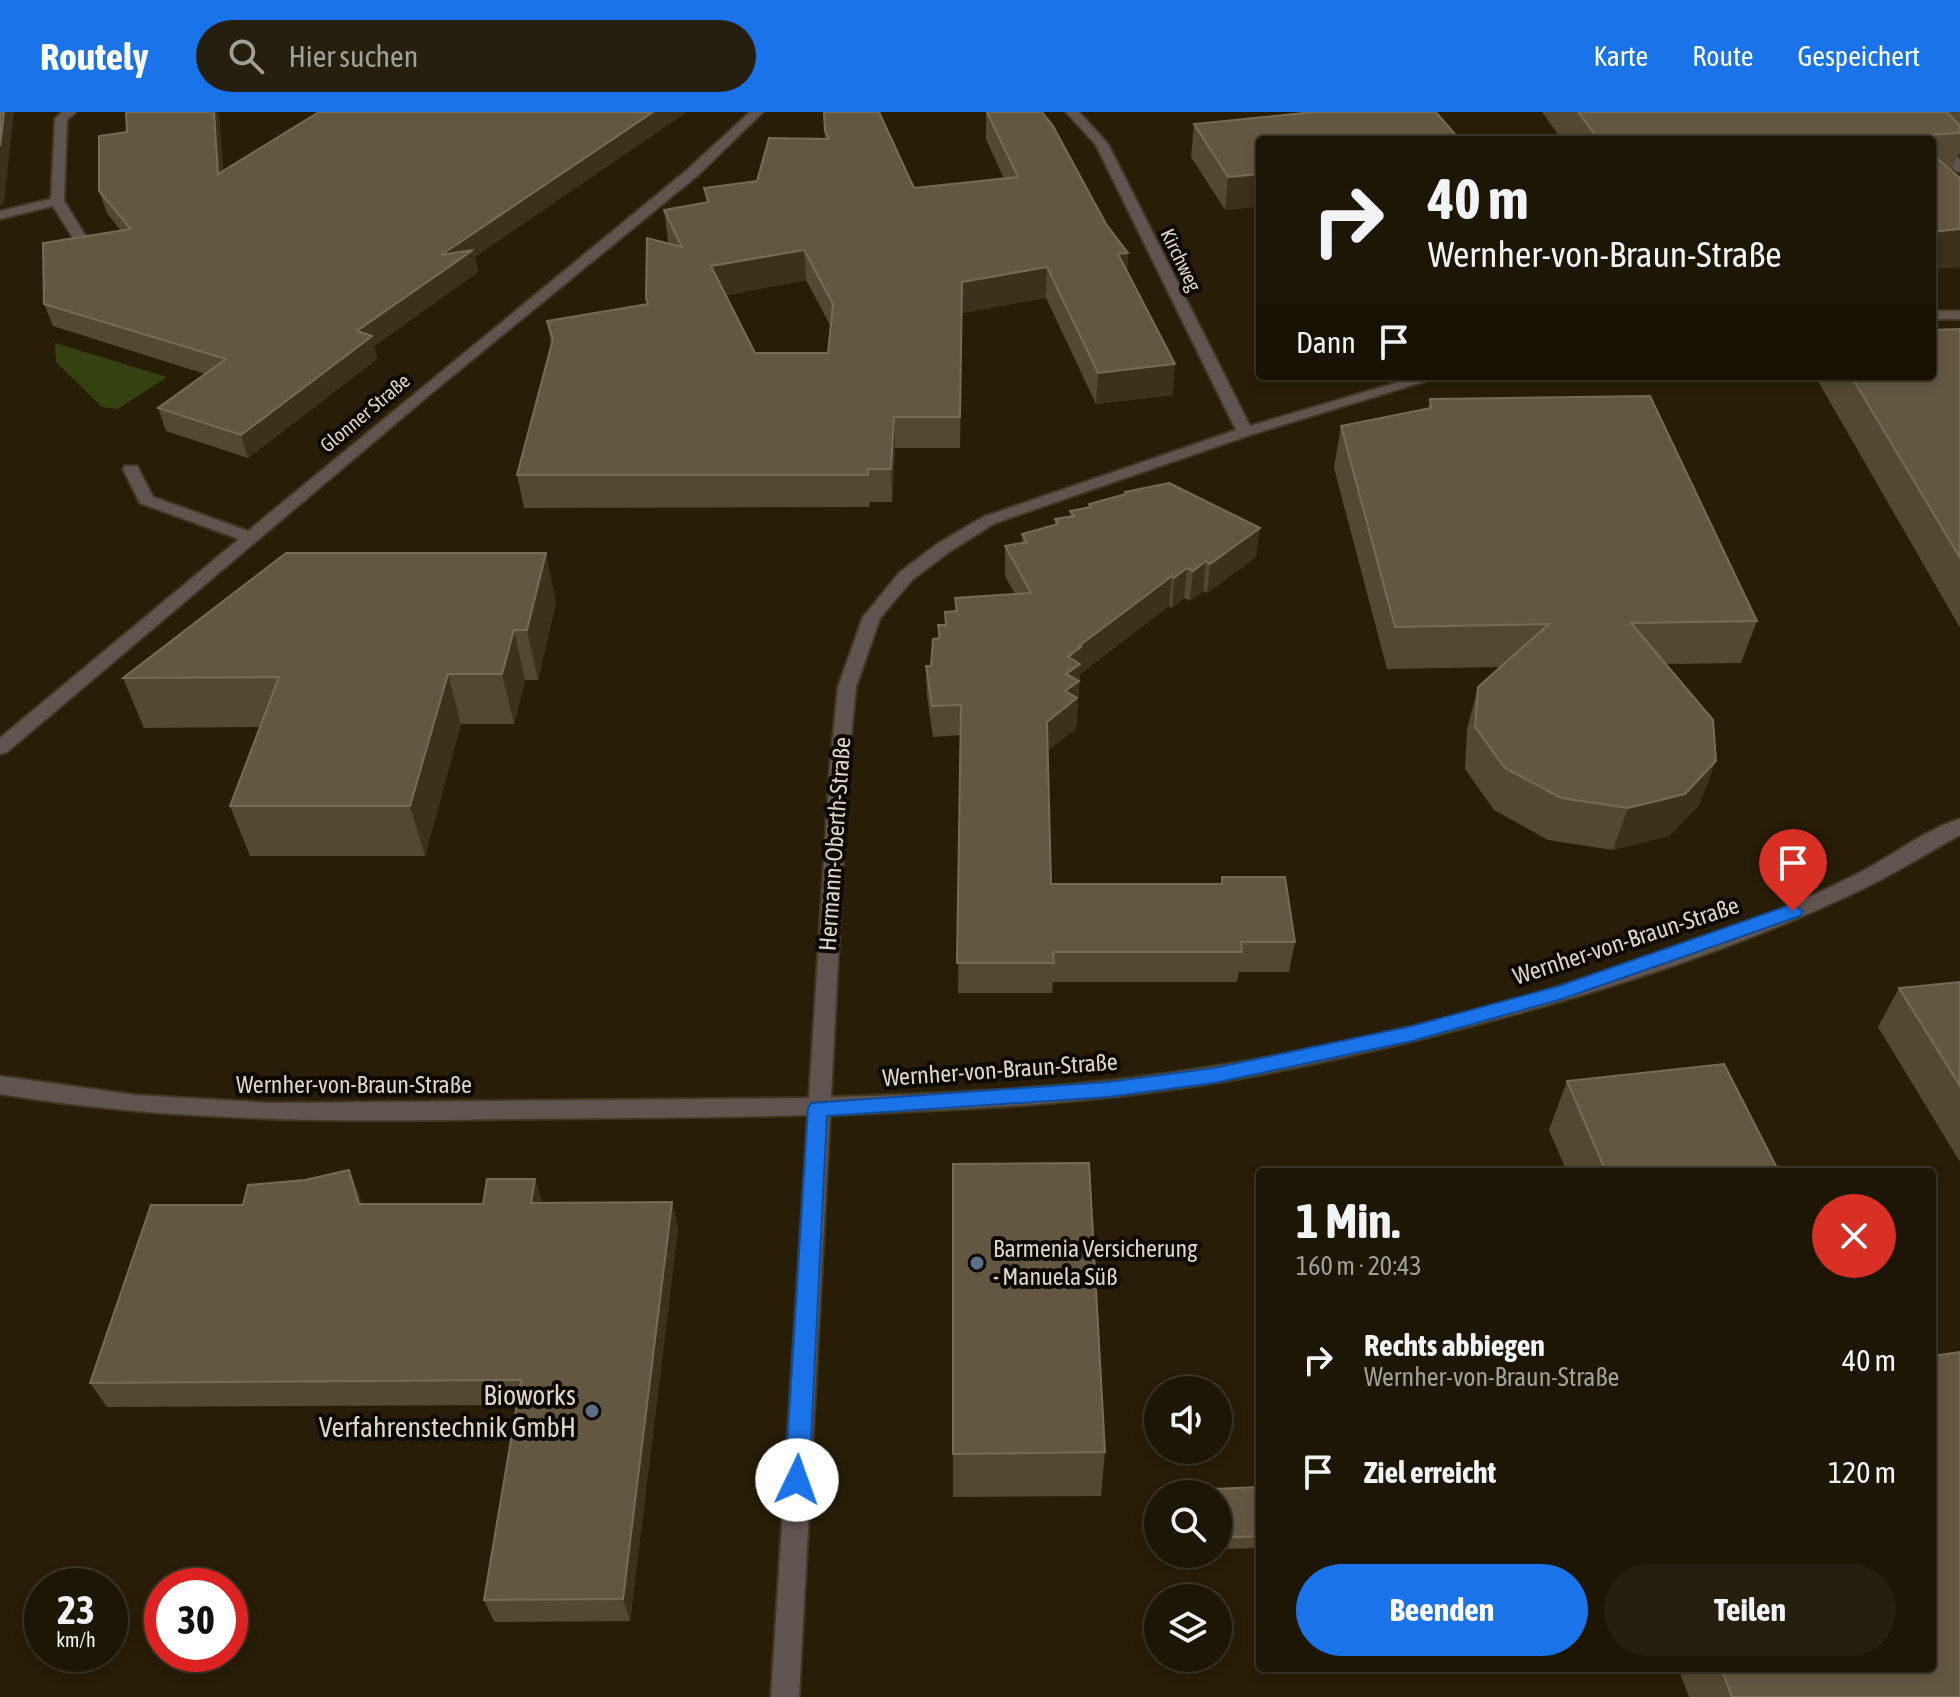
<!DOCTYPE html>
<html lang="de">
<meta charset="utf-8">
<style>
:root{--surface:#1e1605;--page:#261f0f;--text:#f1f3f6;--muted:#a19f9a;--line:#3c3527;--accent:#1a73e8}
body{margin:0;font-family:"Asap Condensed",sans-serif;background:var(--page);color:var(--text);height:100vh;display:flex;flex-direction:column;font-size:30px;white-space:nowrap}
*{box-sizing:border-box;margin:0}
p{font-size:26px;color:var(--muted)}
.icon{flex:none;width:44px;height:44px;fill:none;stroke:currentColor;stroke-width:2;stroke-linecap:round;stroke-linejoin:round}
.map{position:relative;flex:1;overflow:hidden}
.details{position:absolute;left:1256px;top:1056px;width:680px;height:504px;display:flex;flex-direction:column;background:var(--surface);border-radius:8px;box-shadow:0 4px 12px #0003,0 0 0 2px var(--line)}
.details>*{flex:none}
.guide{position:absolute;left:1256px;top:24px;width:680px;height:244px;border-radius:8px;box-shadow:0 4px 12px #0003,0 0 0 2px var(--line);background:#1e1605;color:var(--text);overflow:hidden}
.buttons{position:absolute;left:1144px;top:1264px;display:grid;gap:16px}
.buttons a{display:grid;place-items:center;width:88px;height:88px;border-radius:50%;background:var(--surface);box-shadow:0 4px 12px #0003,0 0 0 2px var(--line);font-size:40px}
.speed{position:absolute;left:24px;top:1456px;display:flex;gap:16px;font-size:40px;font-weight:700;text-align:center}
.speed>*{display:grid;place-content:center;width:104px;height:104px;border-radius:50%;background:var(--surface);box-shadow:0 4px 12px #0003,0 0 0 2px var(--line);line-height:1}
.speed small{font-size:20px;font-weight:400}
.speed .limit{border:12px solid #d22;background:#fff;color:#111}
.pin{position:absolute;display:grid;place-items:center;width:68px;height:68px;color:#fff;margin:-82px -34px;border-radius:50% 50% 50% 0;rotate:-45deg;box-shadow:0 0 8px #0007}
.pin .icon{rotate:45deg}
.me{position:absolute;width:88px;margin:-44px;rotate:3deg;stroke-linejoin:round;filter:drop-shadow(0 0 6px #0008)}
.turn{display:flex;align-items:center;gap:28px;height:168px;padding:0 40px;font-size:36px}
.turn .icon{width:104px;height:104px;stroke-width:2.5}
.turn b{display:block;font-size:56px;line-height:68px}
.then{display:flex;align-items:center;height:76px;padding:0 40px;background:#0003;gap:16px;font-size:30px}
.round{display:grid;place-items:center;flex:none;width:84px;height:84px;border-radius:42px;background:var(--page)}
.summary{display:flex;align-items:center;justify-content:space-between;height:136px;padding:0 40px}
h1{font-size:48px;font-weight:700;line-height:60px}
.cta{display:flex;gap:16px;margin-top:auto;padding:16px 40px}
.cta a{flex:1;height:92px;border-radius:48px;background:var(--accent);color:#fff;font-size:32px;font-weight:700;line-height:92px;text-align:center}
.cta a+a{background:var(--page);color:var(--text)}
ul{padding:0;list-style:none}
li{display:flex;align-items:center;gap:24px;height:112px;padding:0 40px}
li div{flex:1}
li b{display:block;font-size:30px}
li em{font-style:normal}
header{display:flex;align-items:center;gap:48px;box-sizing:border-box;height:112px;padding:0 40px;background:var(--accent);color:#fff}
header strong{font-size:38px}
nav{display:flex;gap:44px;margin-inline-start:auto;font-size:28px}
.search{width:560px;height:72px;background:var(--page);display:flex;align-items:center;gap:20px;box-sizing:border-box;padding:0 28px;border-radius:44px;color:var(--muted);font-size:30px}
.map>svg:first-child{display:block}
.green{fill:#344110}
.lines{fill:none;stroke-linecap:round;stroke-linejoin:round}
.minor-casing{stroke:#413822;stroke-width:4}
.minor{fill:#605450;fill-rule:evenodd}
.wall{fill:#534932;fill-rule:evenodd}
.shaded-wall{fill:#3c311a}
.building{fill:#625842;stroke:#756b57;stroke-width:2;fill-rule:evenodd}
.route{fill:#1a73e8;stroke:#114b97;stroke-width:2}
.service-dot{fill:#5c6f8a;stroke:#0d0902;stroke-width:3}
.labels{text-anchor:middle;stroke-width:8;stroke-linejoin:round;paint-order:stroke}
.far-street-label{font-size:20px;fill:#dcd5c8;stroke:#0d0902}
.street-label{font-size:24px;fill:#dcd5c8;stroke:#0d0902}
.poi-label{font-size:24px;fill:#dcd5c8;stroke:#0d0902;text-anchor:start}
.near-poi-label{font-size:28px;fill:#dcd5c8;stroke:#0d0902;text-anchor:end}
</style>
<header>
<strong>Routely</strong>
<div class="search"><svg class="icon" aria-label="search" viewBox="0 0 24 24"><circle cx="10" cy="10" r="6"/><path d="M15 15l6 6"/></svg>Hier suchen</div>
<nav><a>Karte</a><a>Route</a><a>Gespeichert</a></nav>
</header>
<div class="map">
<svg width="1960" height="1585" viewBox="0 0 1960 1585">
<rect width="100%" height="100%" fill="#281e07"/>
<polygon class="green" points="55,231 167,265 118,297 102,295 56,250"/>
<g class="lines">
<defs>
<g id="minor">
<polygon points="62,0 76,0 67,8 64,89 87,126 80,130 75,129 53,94 0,107 0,99 51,87 55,7"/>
<polygon points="750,0 763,0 697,64 434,279 7,640 0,642 0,626 239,427 140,391 123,357 125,354 137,354 153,385 248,419 687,58"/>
<path d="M1066,0H1079L1108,32L1250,314L1419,264H1442L1250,323L995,411L949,440L912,468L880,506L856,575L848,654L831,985C933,982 1037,978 1139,965C1322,942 1506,896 1680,835C1738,814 1798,792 1853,764C1887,748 1925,717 1960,707V723C1925,742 1891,764 1854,781C1717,846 1568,890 1421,927C1327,950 1232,971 1137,982C1035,995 932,999 830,1003L799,1585H771L808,1003C708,1006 609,1006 510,1007C338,1010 169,1010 0,982V964L135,983L271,991L809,986L830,654L838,575L863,505L900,460L937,432L983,405L1236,318L1096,33Z"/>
<polygon points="1902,0 1915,0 1960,48 1960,60 1955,59 1932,33 1932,28 1927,28"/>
<rect x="1932" y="199" width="28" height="8"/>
</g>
</defs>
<use href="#minor" class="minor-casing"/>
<use href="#minor" class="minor"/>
</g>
<g class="wall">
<path d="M823,0H879L914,76L1004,67L986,27V0H1042L1106,112L1128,141L1127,160L1173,283L1096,292L1046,186L962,201L960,336H895L892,390H870L869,395L524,396L517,363L551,233L547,209L647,192L646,186L669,132L668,128L664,98L706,91L704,76L757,69L825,27ZM806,168L831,215L828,241H755L726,183Z"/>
<polygon points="1301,0 1436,0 1225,98 1191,45 1194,12 1302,1"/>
<polygon points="1542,0 1960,0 1960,44 1958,42 1951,59 1932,158 1932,28 1562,28"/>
<polygon points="219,3 223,59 475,145 478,160 374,234 377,247 248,346 166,319 158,296 205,262 53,214 44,192 121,119 107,101 99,79"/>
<polygon points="1960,217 1960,514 1959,514 1815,264 1932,264"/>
<polygon points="1430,287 1757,509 1741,551 1666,552 1700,692 1669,724 1613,738 1548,728 1494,698 1465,657 1467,617 1478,575 1500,555 1387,557 1334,356 1341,314 1428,297"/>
<polygon points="1125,380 1256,445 1207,481 1203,479 1190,489 1184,486 1172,496 1169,494 1080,562 1076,617 1047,638 1051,772 1221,772 1222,765 1295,830 1289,860 1239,860 1237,870 1053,870 1052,881 958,881 961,623 933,625 927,584 926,554 931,554 938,526 938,513 945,513 945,500 955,499 955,486 1015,482 1005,464 1005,434 1022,431 1022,422 1055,413 1055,407 1070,404 1070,399 1089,396 1089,392 1124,383"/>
<polygon points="556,490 538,568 525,568 514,612 461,612 425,744 250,744 230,694 260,615 144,616 123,566"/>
<polygon points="1960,870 1960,1050 1878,915 1899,876"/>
<polygon points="1567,969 1779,1060 1567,1060 1549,1018"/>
<polygon points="349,1058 362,1092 483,1092 535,1067 542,1091 672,1090 678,1116 630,1509 494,1510 484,1488 517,1293 107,1295 90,1271 243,1093 305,1068"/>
<polygon points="1105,1340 1101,1384 953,1385 953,1342"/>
<polygon points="1260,1375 1260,1436 1218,1437 1218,1382 1187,1382 1188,1378"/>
<polygon points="1678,1556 1932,1556 1960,1585 1689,1585"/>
</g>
<g class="shaded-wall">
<polygon points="4,0 14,0 4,92 0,93 0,34"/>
<polygon points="214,0 218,0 219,3 225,84 218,62"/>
<polygon points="653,0 687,0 475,145 478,160 374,234 377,247 248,346 241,323 441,143"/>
<polygon points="1260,62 1260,95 1225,98 1228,65"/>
<polygon points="1960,117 1960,155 1932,158 1932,120"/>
<polygon points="804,138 806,168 715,185 711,154"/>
<polygon points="1128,141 1126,171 1118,142"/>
<polygon points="1047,155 1046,186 962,201 960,336 962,170"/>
<polygon points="1175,252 1173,283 1096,292 1098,261"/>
<polygon points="894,305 895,336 892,390 891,357"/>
<polygon points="1260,416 1256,445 1207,481 1210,452"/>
<polygon points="546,441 556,490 538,568 527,518"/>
<polygon points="1206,449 1203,479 1190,489 1193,459"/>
<polygon points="1187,456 1184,486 1172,496 1174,466"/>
<polygon points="1172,464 1169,494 1080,562 1076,617 1046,640 1047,610 1068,545 1079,534"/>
<polygon points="514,518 525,568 514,612 502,562"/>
<polygon points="448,562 461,612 425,744 410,694"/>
<polygon points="1716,649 1700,692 1669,724 1613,738 1628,696"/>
<polygon points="349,1058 360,1084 370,1118 359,1092"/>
<polygon points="535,1067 542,1093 531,1091"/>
<polygon points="672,1090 678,1116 630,1509 623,1487"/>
</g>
<g class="building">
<polygon points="0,0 4,0 0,34"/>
<polygon points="126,0 214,0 218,62 319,0 653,0 441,143 473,138 357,219 372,224 241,323 158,296 226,247 44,192 43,131 131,117 99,79 99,24 127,20"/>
<path d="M824,0H879L914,76L1018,65L987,0H1042L1053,14L1106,112L1128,141L1118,142L1175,252L1098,261L1047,155L962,170L960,305H894L891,357H868V363H517L553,227L547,209L648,192L646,186L647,126L682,135L664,98L709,90L704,76L757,69L769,26L829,27L825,19ZM804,138L833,192L828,241H755L711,154Z"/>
<polygon points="1314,0 1436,0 1460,28 1260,28 1260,62 1228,65 1194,12"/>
<polygon points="1578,0 1947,0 1960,14 1960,21 1911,24 1915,28 1599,28"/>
<polygon points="1932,42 1960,66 1960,117 1932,120"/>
<polygon points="1960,217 1960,446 1851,264 1932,264 1932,218"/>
<polygon points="1650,284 1757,509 1631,511 1713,608 1716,649 1685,682 1628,696 1561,686 1505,656 1475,615 1478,575 1549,512 1395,515 1341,314 1431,296 1430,287"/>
<polygon points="1169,371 1260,416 1210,452 1206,449 1193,459 1187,456 1174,466 1172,464 1079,534 1081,535 1068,545 1080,552 1066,562 1079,569 1065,579 1077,586 1047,610 1051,772 1222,772 1222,765 1285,765 1295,830 1241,830 1242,840 1053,840 1054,851 957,851 961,593 932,594 926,554 931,554 933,527 940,526 938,513 946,513 945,500 957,499 955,486 1031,481 1005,434 1027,430 1022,422 1058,412 1055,407 1074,404 1070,399 1091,395 1089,392 1126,382 1125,380"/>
<polygon points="286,441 546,441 527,518 514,518 502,562 448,562 410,694 230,694 279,565 123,566"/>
<polygon points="1960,870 1960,974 1899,876"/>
<polygon points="1724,952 1779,1060 1606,1060 1567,969"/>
<polygon points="1089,1051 1105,1340 953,1342 953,1052"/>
<polygon points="349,1058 359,1092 483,1092 487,1067 535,1067 531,1091 672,1090 623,1487 484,1488 521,1268 90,1271 151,1093 243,1093 248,1073 305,1068"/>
<polygon points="1960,1240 1960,1585 1732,1585 1721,1556 1932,1556 1932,1244"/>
<polygon points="1260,1375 1260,1424 1218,1426 1218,1382 1188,1382 1188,1378"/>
</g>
<polygon class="route" points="1793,792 1803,799 1800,804 1562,887 1412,929 1214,971 1108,985 827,1004 809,1368 805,1376 797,1379 789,1376 785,1368 808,996 811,991 1108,970 1214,956 1412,914 1559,874"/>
<g class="service-dot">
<circle cx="977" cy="1151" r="8"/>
<circle cx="592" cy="1299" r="8"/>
</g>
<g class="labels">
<g class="far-street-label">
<text transform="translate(1181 148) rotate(64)" y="7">Kirchweg</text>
<text transform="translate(365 301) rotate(-40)" y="7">Glonner Straße</text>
</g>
<g class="street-label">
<text transform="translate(835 732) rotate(-86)" y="8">Hermann-Oberth-Straße</text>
<text transform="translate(1626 829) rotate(-18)" y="8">Wernher-von-Braun-Straße</text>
<text transform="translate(1000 958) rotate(-4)" y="8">Wernher-von-Braun-Straße</text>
<text x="354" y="981">Wernher-von-Braun-Straße</text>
</g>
<g class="poi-label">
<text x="993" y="1145">Barmenia Versicherung<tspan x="993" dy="28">- Manuela Süß</tspan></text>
</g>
<g class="near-poi-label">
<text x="576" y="1293">Bioworks<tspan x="576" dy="32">Verfahrenstechnik GmbH</tspan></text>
</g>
</g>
</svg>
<div class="buttons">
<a><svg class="icon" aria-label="sound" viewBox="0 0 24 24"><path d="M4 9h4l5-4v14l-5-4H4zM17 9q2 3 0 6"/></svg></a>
<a><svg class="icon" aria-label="search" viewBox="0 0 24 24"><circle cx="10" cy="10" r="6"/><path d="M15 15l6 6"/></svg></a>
<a><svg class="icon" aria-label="layers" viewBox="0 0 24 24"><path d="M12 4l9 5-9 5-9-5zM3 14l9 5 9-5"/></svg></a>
</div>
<div class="speed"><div>23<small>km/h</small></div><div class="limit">30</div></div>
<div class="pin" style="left:1793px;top:799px;background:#d93025"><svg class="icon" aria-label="arrive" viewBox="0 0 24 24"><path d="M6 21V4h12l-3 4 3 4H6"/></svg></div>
<svg class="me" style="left:797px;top:1368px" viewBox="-20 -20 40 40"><circle r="19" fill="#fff"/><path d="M0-13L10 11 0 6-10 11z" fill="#1a73e8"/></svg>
<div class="guide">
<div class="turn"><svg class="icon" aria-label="right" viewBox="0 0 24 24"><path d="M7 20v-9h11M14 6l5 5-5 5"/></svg><div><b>40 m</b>Wernher-von-Braun-Straße</div></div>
<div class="then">Dann<svg class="icon" aria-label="arrive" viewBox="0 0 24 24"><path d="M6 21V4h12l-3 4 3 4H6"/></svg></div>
</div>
<section class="details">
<div class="summary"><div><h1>1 Min.</h1><p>160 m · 20:43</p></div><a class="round" style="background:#d93025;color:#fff"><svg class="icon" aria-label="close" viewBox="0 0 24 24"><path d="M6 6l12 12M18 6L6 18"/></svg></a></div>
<ul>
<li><svg class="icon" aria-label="right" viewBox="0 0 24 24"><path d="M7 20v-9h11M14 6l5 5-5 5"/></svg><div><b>Rechts abbiegen</b><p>Wernher-von-Braun-Straße</p></div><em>40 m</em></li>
<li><svg class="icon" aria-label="arrive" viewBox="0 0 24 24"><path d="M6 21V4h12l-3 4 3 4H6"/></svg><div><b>Ziel erreicht</b></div><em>120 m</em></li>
</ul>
<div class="cta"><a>Beenden</a><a>Teilen</a></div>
</section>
</div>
